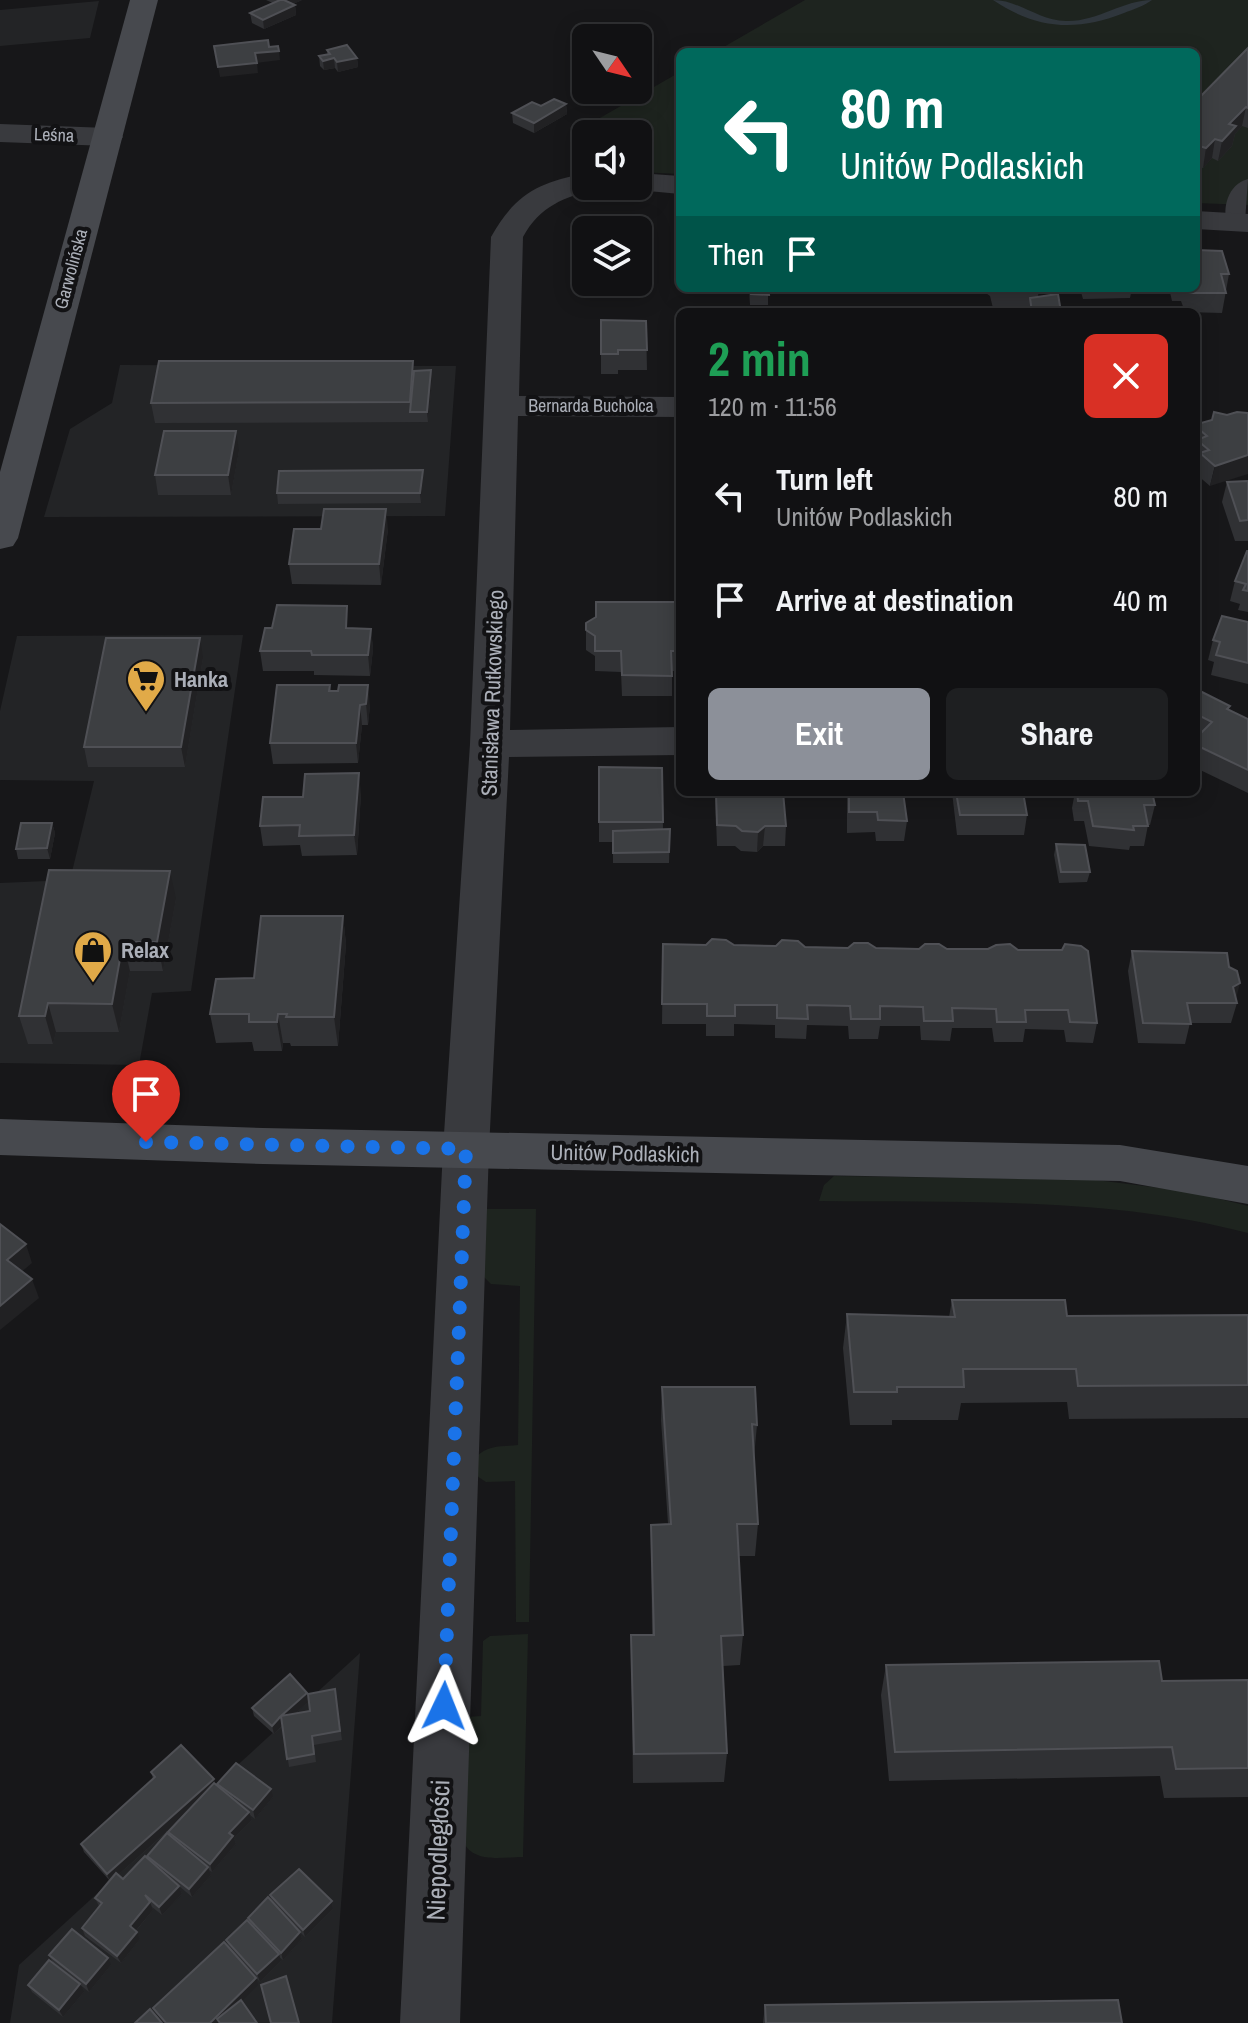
<!DOCTYPE html>
<meta charset="utf-8">
<style>
:root{--surface:#111113;--page:#1e1f21;--text:#f1f3f6;--muted:#9c9da0;--line:#303133;--accent:#8c9099}
body{margin:0;font-family:"Archivo Narrow",sans-serif;background:var(--page);color:var(--text);height:100vh;display:flex;flex-direction:column;font-size:30px;white-space:nowrap}
*{box-sizing:border-box;margin:0}
p{font-size:26px;color:var(--muted)}
.icon{flex:none;width:44px;height:44px;fill:none;stroke:currentColor;stroke-width:2;stroke-linecap:round;stroke-linejoin:round}
.map{position:relative;flex:1;overflow:hidden}
.details{position:absolute;left:676px;top:308px;width:524px;height:488px;display:flex;flex-direction:column;background:var(--surface);border-radius:12px;box-shadow:0 4px 20px #0003,0 0 0 2px var(--line)}
.details>*{flex:none}
.guide{position:absolute;left:676px;top:48px;width:524px;height:244px;border-radius:12px;box-shadow:0 4px 20px #0003,0 0 0 2px var(--line);background:#00695c;color:#fff;overflow:hidden}
.needle{width:52px;rotate:125deg}
.controls{position:absolute;left:572px;top:24px;display:grid;gap:16px}
.controls a{display:grid;place-items:center;width:80px;height:80px;border-radius:12px;background:var(--surface);box-shadow:0 4px 20px #0003,0 0 0 2px var(--line);font-size:40px}
.pin{position:absolute;display:grid;place-items:center;width:68px;height:68px;color:#fff;margin:-82px -34px;border-radius:50% 50% 50% 0;rotate:-45deg;box-shadow:0 0 8px #0007}
.pin .icon{rotate:45deg}
.me{position:absolute;width:88px;margin:-44px;rotate:2deg;stroke-linejoin:round;filter:drop-shadow(0 0 6px #0008)}
.turn{display:flex;align-items:center;gap:28px;height:168px;padding:0 32px;font-size:36px}
.turn .icon{width:104px;height:104px;stroke-width:2.5}
.turn b{display:block;font-size:56px;line-height:68px}
.then{display:flex;align-items:center;height:76px;padding:0 32px;background:#0003;gap:16px;font-size:30px}
.round{display:grid;place-items:center;flex:none;width:84px;height:84px;border-radius:12px;background:var(--page)}
.overview{display:flex;align-items:center;justify-content:space-between;height:136px;padding:0 32px}
h1{font-size:48px;font-weight:700;line-height:60px;color:#1e9e55}
.cta{display:flex;gap:16px;margin-top:auto;padding:16px 32px}
.cta a{flex:1;height:92px;border-radius:12px;background:var(--accent);color:#fff;font-size:32px;font-weight:700;line-height:92px;text-align:center}
.cta a+a{background:var(--page);color:var(--text)}
ul{padding:0;list-style:none}
li{display:flex;align-items:center;gap:24px;height:104px;padding:0 32px}
li div{flex:1}
li b{display:block;font-size:30px}
li em{font-style:normal}
.map>svg:first-child{display:block}
.built{fill:#232426}
.green{fill:#1e241f}
.lines{fill:none;stroke-linecap:round;stroke-linejoin:round}
.stream{fill:#2f363c;fill-rule:evenodd}
.lane{fill:#393a3e;fill-rule:evenodd}
.street{fill:#393a3e;fill-rule:evenodd}
.secondary{fill:#47494e;fill-rule:evenodd}
.wall{fill:#303134;fill-rule:evenodd}
.shaded-wall{fill:#212123}
.building{fill:#3d3f42;stroke:#4f5055;stroke-width:2}
.route{stroke:#1a73e8;stroke-width:14;stroke-dasharray:0 25.2}
.labels{text-anchor:middle;stroke-width:8;stroke-linejoin:round;paint-order:stroke}
.far-street-label{font-size:18px;fill:#abafb8;stroke:#121214}
.poi-label{font-size:22px;font-weight:bold;fill:#abafb8;stroke:#121214;text-anchor:start}
.street-label{font-size:22px;fill:#abafb8;stroke:#121214}
.near-street-label{font-size:26px;fill:#abafb8;stroke:#121214}
</style>
<div class="map">
<svg width="1248" height="2023" viewBox="0 0 1248 2023">
<rect width="100%" height="100%" fill="#171719"/>
<g class="built">
<polygon points="99,1 90,38 0,46 0,10"/>
<polygon points="120,365 456,366 445,516 44,517 70,429 112,403"/>
<polygon points="243,635 191,991 152,993 139,1065 0,1063 0,883 70,880 94,781 0,780 0,711 17,636"/>
<polygon points="360,1653 332,2023 10,2023 19,1965"/>
</g>
<g class="green">
<polygon points="805,0 1248,0 1248,205 1196,203 1196,52 715,52"/>
<polygon points="680,72 680,174 638,172 638,134 586,134 586,169 577,169 572,134"/>
<path d="M834,1176L1096,1180L1192,1192L1248,1206V1233C1108,1196 963,1203 819,1201L824,1185Z"/>
<path d="M485,1209H536L529,1622H516L515,1481L486,1482L477,1476L476,1457C489,1444 501,1447 518,1445L520,1286L491,1284L481,1274Z"/>
<path d="M528,1634L523,1857C503,1857 473,1864 463,1841L467,1717L481,1716L483,1641L490,1636Z"/>
</g>
<g class="lines">
<path class="stream" d="M993,0C1019,0 1039,21 1066,21C1097,22 1123,0 1152,0C1144,6 1134,9 1124,13C1076,32 1036,29 993,0Z"/>
<path class="lane" d="M1248,179L1245,222L1235,228L1228,226C1221,209 1228,184 1248,179Z"/>
<g class="street">
<polygon points="0,124 108,128 119,131 123,137 119,143 108,146 0,142"/>
<path d="M586,173V186H599L597,189C564,197 540,206 523,237L519,396L680,397V417L518,416L510,730L680,727V755L509,757L489,1149L460,2023H400L443,1149L470,744L491,237C516,193 538,183 586,173Z"/>
<polygon points="638,173 680,176 680,194 627,189 625,186 638,186"/>
<polygon points="1196,211 1248,214 1248,232 1196,229"/>
</g>
<g class="secondary">
<polygon points="130,0 158,0 18,538 13,546 0,549 0,472"/>
<polygon points="0,1119 263,1128 1120,1145 1248,1166 1248,1204 1120,1181 263,1164 0,1155"/>
</g>
</g>
<g class="wall">
<polygon points="266,0 302,0 293,4 295,5 296,15 264,29 252,23 250,13 273,3"/>
<polygon points="1248,48 1248,128 1242,126 1235,134 1232,146 1218,161 1212,158 1203,168 1196,166 1196,101"/>
<polygon points="327,50 357,58 358,67 338,72 335,68 324,70 320,66 319,56 327,54"/>
<polygon points="566,104 567,114 534,133 513,123 512,113 541,106"/>
<polygon points="624,218 647,221 647,227 650,227 647,291 607,291 606,282 638,282 638,230 604,230 604,227 607,228 607,221"/>
<polygon points="1196,250 1229,274 1222,313 1185,312 1181,301 1172,301 1169,288 1196,288"/>
<polygon points="749,288 768,288 768,305 750,305"/>
<polygon points="979,288 1039,288 1038,297 1061,312 1029,312 1028,308 993,308 990,296"/>
<polygon points="1062,288 1132,288 1130,298 1083,299 1081,292 1062,292"/>
<polygon points="601,320 646,321 647,370 618,370 618,374 601,374"/>
<polygon points="431,370 432,381 428,422 155,423 151,403 414,371"/>
<polygon points="1227,415 1210,486 1196,474 1198,464 1196,463 1197,440 1201,423"/>
<polygon points="239,451 231,495 158,495 155,475"/>
<polygon points="423,470 423,480 421,503 278,504 277,493"/>
<polygon points="1248,481 1248,541 1235,541 1222,502 1227,482"/>
<polygon points="388,529 381,585 292,584 289,564"/>
<polygon points="1248,551 1248,612 1238,610 1240,604 1230,601 1235,581"/>
<polygon points="680,602 680,671 672,671 672,696 622,696 621,672 595,671 595,656 586,650 586,623"/>
<polygon points="1248,622 1248,684 1211,675 1214,662 1208,660 1213,640"/>
<polygon points="349,628 371,629 373,649 370,676 314,675 314,671 263,671 260,651"/>
<polygon points="203,658 185,767 88,767 84,747"/>
<polygon points="330,685 331,691 338,691 370,705 368,725 362,725 358,763 273,764 270,743"/>
<polygon points="1196,689 1229,711 1248,719 1248,793 1196,768"/>
<polygon points="599,767 662,768 663,829 670,829 669,863 613,863 613,842 599,842"/>
<polygon points="715,792 783,792 786,826 785,846 763,846 757,852 741,851 735,846 717,846"/>
<polygon points="847,792 903,792 907,821 904,841 876,841 875,832 847,833"/>
<polygon points="952,792 1023,792 1027,815 1024,835 957,835"/>
<polygon points="1075,792 1152,792 1155,805 1150,825 1148,825 1144,846 1130,846 1129,850 1089,846 1084,821 1074,821 1072,808"/>
<polygon points="361,794 357,855 302,856 300,845 263,846 260,826 303,797"/>
<polygon points="52,823 55,833 50,859 18,859 16,849"/>
<polygon points="1056,844 1090,872 1087,882 1059,883 1054,855"/>
<polygon points="176,899 163,971 130,971 119,1032 56,1032 53,1044 28,1044 19,1016"/>
<polygon points="343,916 346,944 338,1046 291,1046 290,1043 283,1043 282,1051 254,1051 252,1042 216,1043 210,1014 254,978"/>
<polygon points="663,944 919,949 925,944 1097,1023 1093,1043 1066,1042 1064,1030 1025,1029 1023,1042 994,1042 992,1028 952,1028 950,1041 921,1040 920,1026 880,1026 878,1039 849,1039 848,1026 807,1025 806,1039 775,1038 775,1025 734,1024 734,1036 706,1036 706,1024 662,1024"/>
<polygon points="1132,951 1236,999 1237,1003 1231,1023 1190,1023 1185,1044 1138,1043 1128,971"/>
<polygon points="952,1300 1067,1316 1248,1315 1248,1418 1069,1419 1067,1402 961,1403 958,1420 892,1420 892,1425 850,1425 843,1348 847,1314 949,1317"/>
<polygon points="662,1387 757,1425 754,1457 758,1524 755,1556 739,1556 743,1635 740,1665 723,1666 727,1753 724,1782 633,1783 631,1635 652,1635 651,1525 668,1524 661,1420"/>
<polygon points="886,1665 1162,1681 1248,1680 1248,1797 1164,1798 1160,1776 889,1781 881,1695"/>
<path d="M335,1689L342,1740L314,1745L316,1762L289,1767L283,1726L274,1734L254,1716L252,1708L309,1701ZM309,1701L310,1711L296,1713Z"/>
<path d="M151,1772L214,1779L215,1783L218,1786L217,1784L273,1797L255,1819L250,1815L252,1820L234,1838L236,1844L212,1872L209,1870L211,1875L192,1897L179,1886L182,1894L162,1915L152,1907L153,1910L136,1931L140,1939L121,1963L85,1936L82,1928L99,1906L95,1898L110,1881L84,1852L81,1844L153,1779ZM177,1823L168,1832L169,1834L147,1856L148,1858L123,1879L118,1875Z"/>
<polygon points="270,1895 332,1901 333,1909 305,1937 300,1932 302,1939 283,1960 279,1957 281,1961 260,1982 229,1948 226,1940 250,1923 248,1918 272,1902"/>
<polygon points="49,1955 111,1965 89,1992 53,1963"/>
<polygon points="28,1985 84,1992 63,2017 32,1992"/>
<polygon points="765,2005 1122,2023 763,2023"/>
</g>
<g class="shaded-wall">
<polygon points="282,0 302,0 283,9"/>
<polygon points="295,5 296,15 264,29 263,20"/>
<polygon points="279,51 280,60 256,63 255,53"/>
<polygon points="334,58 335,68 324,70 323,61"/>
<polygon points="357,58 358,67 338,72 337,62"/>
<polygon points="257,63 258,73 220,77 218,67"/>
<polygon points="566,104 567,114 534,133 534,123"/>
<polygon points="1246,107 1242,126 1235,134 1232,146 1218,161 1222,141 1229,124"/>
<polygon points="1215,139 1212,158 1203,168 1206,148"/>
<polygon points="413,361 415,381 410,412 410,402"/>
<polygon points="431,370 432,381 428,422 427,412"/>
<polygon points="236,431 239,451 231,495 228,475"/>
<polygon points="1248,455 1248,474 1210,486 1215,466"/>
<polygon points="423,470 423,480 421,503 420,493"/>
<polygon points="386,509 388,529 381,585 379,564"/>
<polygon points="371,629 373,649 370,676 368,655"/>
<polygon points="200,638 203,658 185,767 181,747"/>
<polygon points="368,685 370,705 368,725 366,704"/>
<polygon points="360,705 362,725 358,763 356,743"/>
<polygon points="359,773 361,794 357,855 354,835"/>
<polygon points="52,823 55,833 50,859 47,848"/>
<polygon points="765,826 763,846 757,852 758,832"/>
<polygon points="170,871 176,899 163,971 157,942"/>
<polygon points="343,916 346,944 338,1046 334,1017"/>
<polygon points="123,942 130,971 119,1032 112,1004"/>
<polygon points="1240,983 1235,1003 1233,987"/>
<polygon points="48,1003 56,1032 53,1044 45,1016"/>
<polygon points="278,1014 283,1043 282,1051 277,1022"/>
<polygon points="26,1244 32,1263 13,1279 7,1260"/>
<polygon points="32,1279 39,1298 0,1330 0,1306"/>
<polygon points="307,1693 309,1701 283,1725 281,1716"/>
<polygon points="281,1716 283,1725 274,1734 272,1726"/>
<polygon points="214,1779 216,1788 110,1882 107,1874"/>
<polygon points="271,1789 273,1797 255,1819 253,1810"/>
<polygon points="249,1812 252,1820 234,1838 236,1844 212,1872 210,1864 229,1833"/>
<polygon points="208,1867 211,1875 192,1897 189,1889"/>
<polygon points="179,1886 182,1894 162,1915 159,1907"/>
<polygon points="332,1901 333,1909 305,1937 303,1930"/>
<polygon points="150,1902 153,1910 133,1934 130,1926"/>
<polygon points="137,1932 140,1939 121,1963 117,1956"/>
<polygon points="300,1932 302,1939 283,1960 281,1953"/>
<polygon points="279,1954 281,1961 260,1982 257,1974"/>
<polygon points="108,1958 111,1965 89,1992 86,1984"/>
<polygon points="256,1978 258,1985 220,2023 217,2019 218,2023 210,2023"/>
<polygon points="80,1984 84,1992 63,2017 59,2010"/>
</g>
<g class="building">
<polygon points="280,0 284,0 295,5 263,20 250,13"/>
<polygon points="268,40 269,47 278,46 279,51 255,53 257,63 218,67 214,46"/>
<polygon points="347,45 357,58 337,62 334,58 323,61 319,56 330,54 327,50"/>
<polygon points="1248,48 1248,108 1246,107 1229,124 1236,126 1222,141 1215,139 1206,148 1196,145 1196,101"/>
<polygon points="554,99 566,104 534,123 512,113 532,102 541,106"/>
<polygon points="624,218 647,221 647,227 650,227 647,272 638,272 638,230 604,230 604,227 607,228 607,221"/>
<polygon points="1196,250 1222,251 1229,274 1221,274 1226,293 1189,293 1187,288 1196,288"/>
<polygon points="750,288 768,288 769,295 751,294"/>
<polygon points="1058,294 1061,312 1032,312 1030,298"/>
<polygon points="849,310 849,312 818,312 818,311"/>
<polygon points="601,320 646,321 647,350 618,350 618,354 601,354"/>
<polygon points="159,361 413,361 410,402 151,403"/>
<polygon points="431,370 427,412 410,412 414,371"/>
<polygon points="1214,412 1227,415 1237,412 1248,413 1248,455 1215,466 1200,453 1209,450 1197,440 1207,436 1200,430 1201,423 1212,420"/>
<polygon points="164,431 236,431 228,475 155,475"/>
<polygon points="423,470 420,493 277,493 279,471"/>
<polygon points="1248,481 1248,520 1240,521 1227,482"/>
<polygon points="324,509 386,509 379,564 289,564 294,529 321,529"/>
<polygon points="1247,551 1248,551 1248,591 1243,590 1246,584 1235,581"/>
<polygon points="596,602 680,602 680,651 671,651 672,676 622,675 621,651 595,651 595,636 586,630 586,623 596,617"/>
<polygon points="277,605 347,606 346,628 371,629 368,655 312,655 311,651 260,651 265,628 272,628"/>
<polygon points="1222,616 1248,622 1248,663 1216,655 1220,642 1213,640"/>
<polygon points="106,638 200,638 181,747 84,747"/>
<polygon points="277,685 330,685 329,691 338,691 339,685 368,685 366,704 360,705 356,743 270,743"/>
<polygon points="1196,689 1230,706 1227,709 1248,719 1248,770 1196,745 1196,738 1212,722 1196,714"/>
<polygon points="599,767 662,768 663,822 599,822"/>
<polygon points="359,773 354,835 299,836 300,825 260,826 263,797 303,797 305,774"/>
<polygon points="716,792 783,792 786,826 765,826 758,832 742,831 736,826 717,825"/>
<polygon points="849,792 903,792 907,821 878,820 877,812 849,812"/>
<polygon points="956,792 1023,792 1027,815 960,815"/>
<polygon points="1077,792 1152,792 1155,805 1144,805 1148,826 1133,826 1134,830 1093,826 1088,801 1078,801"/>
<polygon points="21,823 52,823 47,848 16,849"/>
<polygon points="670,829 669,852 613,853 613,831"/>
<polygon points="1056,844 1085,845 1090,872 1061,872"/>
<polygon points="49,870 170,871 157,942 123,942 112,1004 48,1003 45,1016 19,1016"/>
<polygon points="261,916 343,916 334,1017 286,1017 287,1014 278,1014 277,1022 249,1022 249,1014 210,1014 216,979 254,978"/>
<polygon points="712,939 726,940 734,945 776,946 782,940 798,941 805,947 848,948 854,943 868,943 876,948 919,949 925,944 939,944 947,949 988,949 996,945 1010,944 1018,950 1062,950 1065,944 1081,946 1088,951 1097,1023 1070,1022 1068,1010 1025,1010 1026,1022 997,1022 996,1009 952,1008 953,1021 924,1021 923,1007 880,1006 880,1019 851,1019 850,1006 807,1005 808,1019 777,1018 777,1005 735,1005 735,1016 707,1016 707,1004 662,1004 663,944 706,945"/>
<polygon points="1132,951 1227,953 1229,967 1237,971 1240,983 1233,987 1237,1003 1187,1003 1191,1024 1143,1023"/>
<polygon points="0,1224 26,1244 7,1260 32,1279 0,1306"/>
<polygon points="952,1300 1065,1300 1067,1316 1248,1315 1248,1385 1078,1386 1076,1369 963,1369 964,1387 897,1387 897,1392 854,1392 847,1314 955,1317"/>
<polygon points="662,1387 755,1387 757,1425 752,1424 758,1524 737,1524 743,1635 721,1636 727,1753 634,1754 631,1635 654,1635 651,1525 671,1524"/>
<polygon points="1159,1661 1162,1681 1248,1680 1248,1768 1176,1769 1172,1747 895,1752 886,1665"/>
<polygon points="290,1674 307,1693 281,1716 310,1711 308,1694 335,1689 340,1731 312,1736 314,1754 287,1759 281,1716 272,1726 252,1708"/>
<polygon points="181,1745 214,1779 107,1874 81,1844 155,1777 151,1772"/>
<polygon points="236,1763 271,1789 253,1810 217,1784"/>
<polygon points="214,1783 249,1812 229,1833 233,1836 210,1864 168,1832"/>
<polygon points="167,1833 208,1867 189,1889 147,1856"/>
<polygon points="145,1856 179,1886 159,1907 145,1895 150,1902 130,1926 137,1932 117,1956 82,1928 102,1903 95,1898 116,1873 123,1879"/>
<polygon points="299,1869 332,1901 303,1930 270,1895"/>
<polygon points="268,1897 300,1932 281,1953 248,1918"/>
<polygon points="247,1920 279,1954 257,1974 226,1940"/>
<polygon points="72,1929 108,1958 86,1984 49,1955"/>
<polygon points="224,1942 256,1978 210,2023 166,2023 153,2008"/>
<polygon points="49,1960 80,1984 59,2010 28,1985"/>
<polygon points="286,1976 299,2023 271,2023 261,1985"/>
<polygon points="241,2000 257,2023 220,2023 217,2019"/>
<polygon points="1118,2000 1122,2023 766,2023 765,2005"/>
<polygon points="150,2009 162,2023 135,2023"/>
</g>
<g class="lines">
<polyline class="route" points="146,1142 466,1149 444,1706"/>
</g>
<defs>
<symbol id="supermarket-pin" viewBox="-11 -11 22 30"><path d="M0 17L-7.5 6A9.5 9.5 0 1 1 7.5 6Z" fill="#e1aa48" stroke="#121214"/><path d="M-6-5.5h2.5l.6 2H6L4.5 2H-2.5L-4.4-4H-6ZM-1.5 3.2a1.3 1.3 0 1 0 .1 0ZM3 3.2a1.3 1.3 0 1 0 .1 0Z" fill="#111"/></symbol>
<symbol id="shop-pin" viewBox="-11 -11 22 30"><path d="M0 17L-7.5 6A9.5 9.5 0 1 1 7.5 6Z" fill="#e1aa48" stroke="#121214"/><path d="M-5-2.5h2.3a2.7 3.5 0 0 1 5.4 0H5L5.5 6h-11ZM-1.5-2.5h3a1.5 2.3 0 0 0-3 0Z" fill="#111"/></symbol>
</defs>
<g fill-rule="evenodd">
<use href="#supermarket-pin" x="124" y="657" width="44" height="60"/>
<use href="#shop-pin" x="71" y="928" width="44" height="60"/>
</g>
<g class="labels">
<g class="far-street-label">
<text transform="translate(54 135) rotate(2)" y="6">Leśna</text>
<text transform="translate(71 269) rotate(-75)" y="6">Garwolińska</text>
<text x="591" y="412">Bernarda Bucholca</text>
</g>
<g class="poi-label">
<text x="174" y="687">Hanka</text>
<text x="121" y="958">Relax</text>
</g>
<g class="street-label">
<text transform="translate(492 693) rotate(-88)" y="8">Stanisława Rutkowskiego</text>
<text transform="translate(625 1153) rotate(1)" y="8">Unitów Podlaskich</text>
</g>
<g class="near-street-label">
<text transform="translate(438 1850) rotate(-88)" y="9">Niepodległości</text>
</g>
</g>
</svg>
<div class="controls">
<a><svg class="needle" viewBox="-14 -14 28 28"><path d="M0-13l5 13h-10z" fill="#e53935"/><path d="M0 13l5-13h-10z" fill="#9c9da0"/></svg></a>
<a><svg class="icon" aria-label="sound" viewBox="0 0 24 24"><path d="M4 9h4l5-4v14l-5-4H4zM17 9q2 3 0 6"/></svg></a>
<a><svg class="icon" aria-label="layers" viewBox="0 0 24 24"><path d="M12 4l9 5-9 5-9-5zM3 14l9 5 9-5"/></svg></a>
</div>
<div class="pin" style="left:146px;top:1142px;background:#d93025"><svg class="icon" aria-label="arrive" viewBox="0 0 24 24"><path d="M6 21V4h12l-3 4 3 4H6"/></svg></div>
<svg class="me" style="left:444px;top:1706px" viewBox="-20 -20 40 40"><path d="M0-17L14 15 0 8-14 15z" fill="#1a73e8" stroke="#fff" stroke-width="4"/></svg>
<div class="guide">
<div class="turn"><svg class="icon" aria-label="left" viewBox="0 0 24 24"><path d="M17 20v-9H6M10 6l-5 5 5 5"/></svg><div><b>80 m</b>Unitów Podlaskich</div></div>
<div class="then">Then<svg class="icon" aria-label="arrive" viewBox="0 0 24 24"><path d="M6 21V4h12l-3 4 3 4H6"/></svg></div>
</div>
<section class="details">
<div class="overview"><div><h1>2 min</h1><p>120 m · 11:56</p></div><a class="round" style="background:#d93025;color:#fff"><svg class="icon" aria-label="close" viewBox="0 0 24 24"><path d="M6 6l12 12M18 6L6 18"/></svg></a></div>
<ul>
<li><svg class="icon" aria-label="left" viewBox="0 0 24 24"><path d="M17 20v-9H6M10 6l-5 5 5 5"/></svg><div><b>Turn left</b><p>Unitów Podlaskich</p></div><em>80 m</em></li>
<li><svg class="icon" aria-label="arrive" viewBox="0 0 24 24"><path d="M6 21V4h12l-3 4 3 4H6"/></svg><div><b>Arrive at destination</b></div><em>40 m</em></li>
</ul>
<div class="cta"><a>Exit</a><a>Share</a></div>
</section>
</div>
